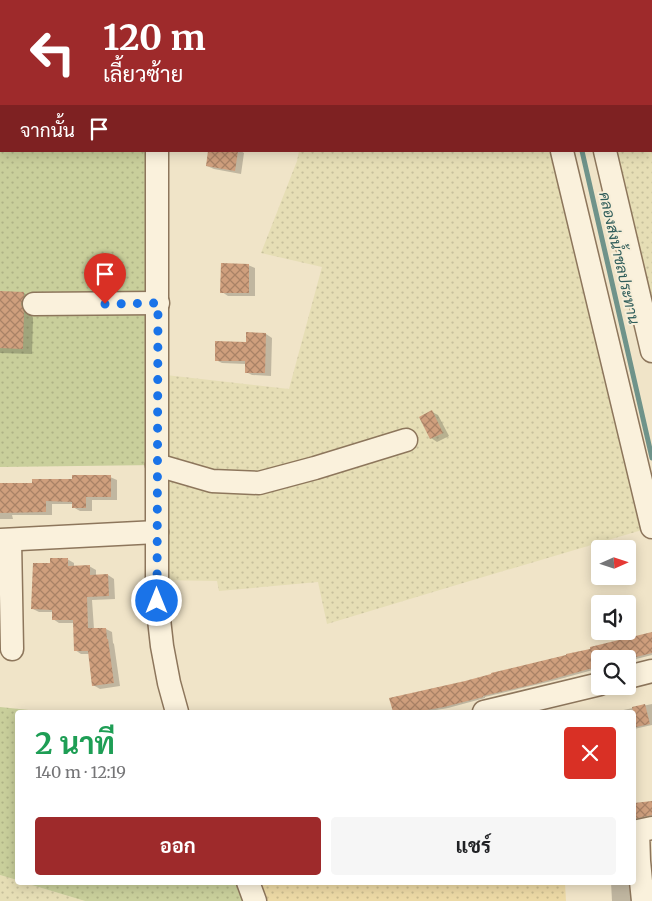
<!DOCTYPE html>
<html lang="th">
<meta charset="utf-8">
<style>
:root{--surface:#fff;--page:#f6f6f6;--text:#202124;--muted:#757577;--accent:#9e2a2b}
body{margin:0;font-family:Merriweather,Sarabun,serif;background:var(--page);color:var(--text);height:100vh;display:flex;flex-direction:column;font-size:19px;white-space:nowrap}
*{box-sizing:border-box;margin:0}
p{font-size:16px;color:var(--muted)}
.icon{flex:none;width:28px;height:28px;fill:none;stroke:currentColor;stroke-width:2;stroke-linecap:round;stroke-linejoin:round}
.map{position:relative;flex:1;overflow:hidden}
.panel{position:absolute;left:15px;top:710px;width:621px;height:175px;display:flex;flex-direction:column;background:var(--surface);border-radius:5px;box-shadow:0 2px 12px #0003}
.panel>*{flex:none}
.hud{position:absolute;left:0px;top:0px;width:652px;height:152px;box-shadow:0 2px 12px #0003;background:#9e2a2b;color:#fff;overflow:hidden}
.needle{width:32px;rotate:87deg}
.controls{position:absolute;left:591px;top:540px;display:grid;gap:10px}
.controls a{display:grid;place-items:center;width:45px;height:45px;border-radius:5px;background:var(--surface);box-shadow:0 2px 12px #0003;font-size:25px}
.pin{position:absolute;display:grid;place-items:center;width:42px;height:42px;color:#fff;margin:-51px -21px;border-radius:50% 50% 50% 0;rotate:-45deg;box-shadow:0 0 5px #0007}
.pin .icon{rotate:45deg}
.me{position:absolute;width:55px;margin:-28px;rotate:0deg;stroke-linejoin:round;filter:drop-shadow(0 0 4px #0008)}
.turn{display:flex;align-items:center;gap:18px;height:105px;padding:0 20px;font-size:22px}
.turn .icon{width:65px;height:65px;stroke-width:2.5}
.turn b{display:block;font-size:35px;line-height:42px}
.then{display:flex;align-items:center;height:48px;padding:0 20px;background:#0003;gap:10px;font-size:19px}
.round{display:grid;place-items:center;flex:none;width:52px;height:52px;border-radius:5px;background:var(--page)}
.overview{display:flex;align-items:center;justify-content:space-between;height:85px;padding:0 20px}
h1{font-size:30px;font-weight:700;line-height:38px;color:#1e9e55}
.action{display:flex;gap:10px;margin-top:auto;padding:10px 20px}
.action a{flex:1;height:58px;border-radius:5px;background:var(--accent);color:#fff;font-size:20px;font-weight:700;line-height:58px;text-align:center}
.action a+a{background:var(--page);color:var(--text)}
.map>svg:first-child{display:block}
.farmland{fill:url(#farmland-dots)}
.grass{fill:url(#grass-dots)}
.sand{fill:url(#sand-dots)}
.shadow{fill:#0003}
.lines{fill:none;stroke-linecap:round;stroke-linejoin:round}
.stream{stroke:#6f938a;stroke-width:5}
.building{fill:url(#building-cross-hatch)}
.minor-casing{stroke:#8d765c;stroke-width:25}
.minor{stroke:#faf1dc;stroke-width:22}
.route{stroke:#1a73e8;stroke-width:9;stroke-dasharray:0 16.2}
.labels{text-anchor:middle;stroke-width:4;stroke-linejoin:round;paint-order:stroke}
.water-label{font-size:15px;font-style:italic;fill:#2f5d5a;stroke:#f7eed8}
</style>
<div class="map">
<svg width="652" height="901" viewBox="0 0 652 901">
<defs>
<pattern id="farmland-dots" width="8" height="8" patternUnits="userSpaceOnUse" patternTransform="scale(1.25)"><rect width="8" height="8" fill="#e6deb5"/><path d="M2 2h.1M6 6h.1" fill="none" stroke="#c6bf9b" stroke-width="1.8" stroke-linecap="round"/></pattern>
<pattern id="grass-dots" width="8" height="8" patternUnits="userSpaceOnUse" patternTransform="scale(1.25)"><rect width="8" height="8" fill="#c9cf9b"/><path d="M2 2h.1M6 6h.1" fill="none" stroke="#aeb285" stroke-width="1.8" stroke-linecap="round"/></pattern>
<pattern id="sand-dots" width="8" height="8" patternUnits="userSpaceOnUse" patternTransform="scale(1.25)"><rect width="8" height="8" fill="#ecd9a5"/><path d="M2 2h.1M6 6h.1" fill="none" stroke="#cbbb8e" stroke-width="1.8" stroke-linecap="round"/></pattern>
<pattern id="building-cross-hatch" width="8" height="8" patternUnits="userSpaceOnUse" patternTransform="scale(1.25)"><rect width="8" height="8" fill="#cf9f7d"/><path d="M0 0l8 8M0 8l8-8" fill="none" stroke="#a98266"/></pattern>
</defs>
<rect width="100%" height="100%" fill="#f0e4c8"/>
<g class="farmland">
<polygon points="567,0 652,0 652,351 605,151 651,151 651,1 567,1"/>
<polygon points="299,151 562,151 652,527 453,586 327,624 318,582 219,591 217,581 157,580 157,374 289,389 322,267 261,253 297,161"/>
<polygon points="0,875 17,880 18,882 25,883 85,901 0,901"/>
</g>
<g class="grass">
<polygon points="0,0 157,0 157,1 1,1 1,151 157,151 157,465 0,467"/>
<polygon points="0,707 48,712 18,712 17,880 0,875"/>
<polygon points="25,883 248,883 255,901 85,901"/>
</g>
<polygon class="sand" points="248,883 565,883 566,901 255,901"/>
<g class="shadow">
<rect x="15" y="0" width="44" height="1"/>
<polygon points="210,151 241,151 244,153 241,174 214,169 207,166"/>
<polygon points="248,265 255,268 255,296 228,296 222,292"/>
<polygon points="0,293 24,293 33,299 30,310 33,318 32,354 0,353"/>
<polygon points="248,333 266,334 272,338 271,376 252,375 246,372 246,364 222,363 216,360 247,343"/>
<polygon points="432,412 438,415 449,436 437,442 431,438"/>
<polygon points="110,477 117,480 117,500 92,500 92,511 80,511 73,507 73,504 52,504 52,515 12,515 13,519 0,519 0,484 33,484"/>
<polygon points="67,559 74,563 74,567 89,566 96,570 96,576 108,575 114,579 115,599 92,600 94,629 106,629 112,632 113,643 114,644 120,686 100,689 93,685 90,654 81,654 75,650 74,623 59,623 53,619 53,612 39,612 33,609 51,564"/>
<polygon points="652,633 652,655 628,661 628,659 600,659 600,668 560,679 485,697 485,698 448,708 424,712 394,712 391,699 465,682 568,656"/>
<polygon points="652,704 652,725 634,729 634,712 614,712"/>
<polygon points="652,802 652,816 638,819 634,822 634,805"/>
<polygon points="611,882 630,882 632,901 612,901"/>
</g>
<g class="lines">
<g class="stream">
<polyline points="547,0 548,1"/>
<polyline points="582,151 652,458"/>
</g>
</g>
<g class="building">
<polygon points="208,151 238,151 235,171 206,166"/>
<polygon points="221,263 249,264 249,293 220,293"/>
<polygon points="0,291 24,292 24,296 21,304 24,312 23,349 0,348"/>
<polygon points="246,332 266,333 265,373 245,373 245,361 215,361 215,341 246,342"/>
<polygon points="432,410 443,433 430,439 419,417"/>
<polygon points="72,475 111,475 111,497 86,497 86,508 72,508 72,502 46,501 46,512 0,513 0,483 32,483 32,479 72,479"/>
<polygon points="50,558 68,558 68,566 90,565 90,575 108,574 109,596 87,597 88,628 106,628 107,639 108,639 114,683 92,686 88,651 74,651 73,620 52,620 52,610 31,609 33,563 50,563"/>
<polygon points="652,632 652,653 628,659 600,659 600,666 535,684 483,696 483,697 444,707 416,712 393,712 389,698 465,681 491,674 491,673 566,655 566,654 590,649 590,647"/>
<polygon points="645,704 650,724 636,727 632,707"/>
<polygon points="652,801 652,815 634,819 634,803"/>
</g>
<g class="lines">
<defs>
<g id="minor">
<polyline points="157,0 157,1"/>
<polyline points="528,0 528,1"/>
<polyline points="567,0 567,1"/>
<polyline points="157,151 157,601 162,646 169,683 177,712"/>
<polyline points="562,151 652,527"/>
<polyline points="605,151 652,351"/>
<polyline points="34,304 158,303"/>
<polyline points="157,465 212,481 259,483 315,468 406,440"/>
<polyline points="0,540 157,532"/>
<polyline points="10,540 12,649"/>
<polyline points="628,677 652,671"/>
<polyline points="484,712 600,684"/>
<polyline points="248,882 255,901"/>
<polyline points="643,901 639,861 638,831 652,828"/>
</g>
</defs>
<use href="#minor" class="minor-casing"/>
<use href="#minor" class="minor"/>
</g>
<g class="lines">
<polyline class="route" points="105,304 158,303 157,601"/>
</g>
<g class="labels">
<g class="water-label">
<text transform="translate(619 258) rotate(77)" y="5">คลองส่งน้ำชลประทาน</text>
</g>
</g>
</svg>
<div class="controls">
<a><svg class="needle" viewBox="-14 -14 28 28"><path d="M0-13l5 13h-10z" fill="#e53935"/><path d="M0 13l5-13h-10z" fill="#757577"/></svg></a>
<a><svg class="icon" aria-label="sound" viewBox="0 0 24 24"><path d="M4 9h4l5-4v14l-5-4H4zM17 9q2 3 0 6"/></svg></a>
<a><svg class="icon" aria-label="search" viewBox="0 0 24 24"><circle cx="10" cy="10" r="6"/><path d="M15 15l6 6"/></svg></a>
</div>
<div class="pin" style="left:105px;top:304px;background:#d93025"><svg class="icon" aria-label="arrive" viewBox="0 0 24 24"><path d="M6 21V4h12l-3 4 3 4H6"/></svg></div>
<svg class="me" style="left:157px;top:601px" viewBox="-20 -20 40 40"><circle r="17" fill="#1a73e8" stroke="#fff" stroke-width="3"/><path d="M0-11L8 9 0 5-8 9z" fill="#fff"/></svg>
<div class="hud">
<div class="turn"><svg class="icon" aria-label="left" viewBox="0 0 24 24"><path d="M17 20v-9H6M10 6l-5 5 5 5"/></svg><div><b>120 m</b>เลี้ยวซ้าย</div></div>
<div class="then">จากนั้น<svg class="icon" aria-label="arrive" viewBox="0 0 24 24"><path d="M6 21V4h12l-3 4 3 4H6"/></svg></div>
</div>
<section class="panel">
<div class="overview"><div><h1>2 นาที</h1><p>140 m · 12:19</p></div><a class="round" style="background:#d93025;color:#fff"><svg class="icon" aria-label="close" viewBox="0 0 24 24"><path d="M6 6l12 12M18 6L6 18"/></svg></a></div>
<div class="action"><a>ออก</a><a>แชร์</a></div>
</section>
</div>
